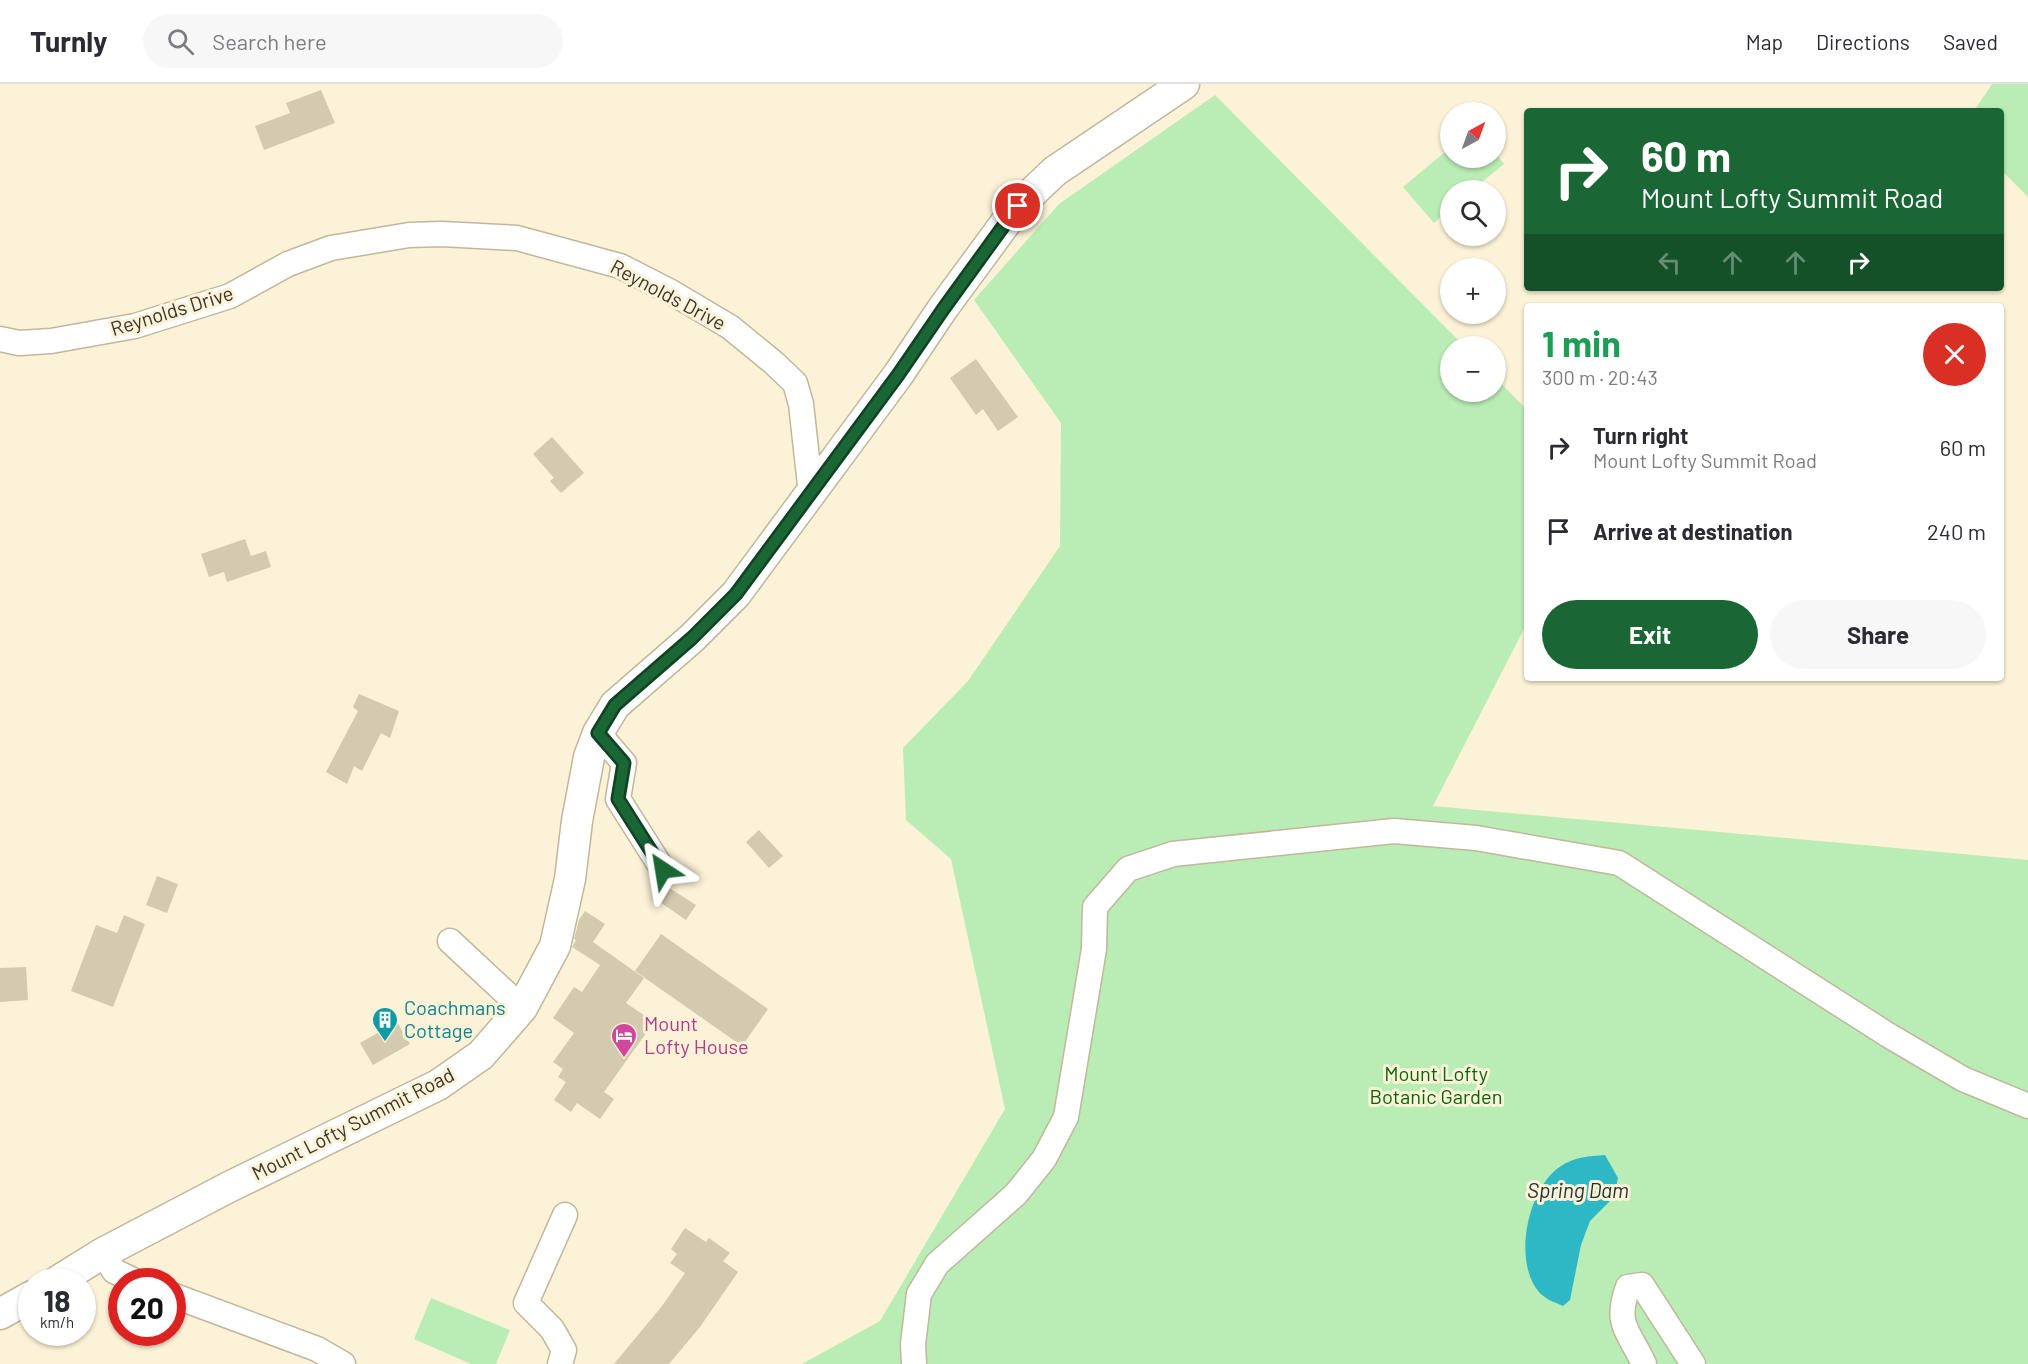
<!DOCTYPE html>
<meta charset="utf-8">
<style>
:root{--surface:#fff;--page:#f7f7f7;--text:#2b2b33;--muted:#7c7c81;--line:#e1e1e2;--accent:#1a6634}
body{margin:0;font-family:Barlow,sans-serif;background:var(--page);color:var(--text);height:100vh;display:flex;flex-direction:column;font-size:22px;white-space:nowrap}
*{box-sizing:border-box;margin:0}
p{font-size:20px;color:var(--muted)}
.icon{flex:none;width:33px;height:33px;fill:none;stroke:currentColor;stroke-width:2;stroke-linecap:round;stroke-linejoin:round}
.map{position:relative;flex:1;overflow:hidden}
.sheet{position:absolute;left:1524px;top:219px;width:480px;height:378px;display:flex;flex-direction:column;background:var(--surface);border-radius:6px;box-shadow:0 2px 4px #0004}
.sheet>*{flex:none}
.hud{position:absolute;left:1524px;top:24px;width:480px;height:183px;border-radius:6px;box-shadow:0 2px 4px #0004;background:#1a6634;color:#fff;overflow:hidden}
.needle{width:39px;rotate:41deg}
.buttons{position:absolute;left:1440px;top:18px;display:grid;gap:12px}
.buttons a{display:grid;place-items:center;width:66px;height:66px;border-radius:50%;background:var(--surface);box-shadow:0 2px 4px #0004;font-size:30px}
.speed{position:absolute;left:18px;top:1184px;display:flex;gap:12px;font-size:30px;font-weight:700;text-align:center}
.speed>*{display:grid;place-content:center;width:78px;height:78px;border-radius:50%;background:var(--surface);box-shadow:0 2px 4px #0004;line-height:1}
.speed small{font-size:15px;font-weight:400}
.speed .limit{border:9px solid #d22;background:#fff;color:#111}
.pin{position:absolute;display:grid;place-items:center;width:51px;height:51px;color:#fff;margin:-26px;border:3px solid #fff;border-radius:50%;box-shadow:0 2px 6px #0007}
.me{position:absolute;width:66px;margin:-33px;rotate:327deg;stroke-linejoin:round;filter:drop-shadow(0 0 4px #0008)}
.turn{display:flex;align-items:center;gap:21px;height:126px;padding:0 18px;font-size:27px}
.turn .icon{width:78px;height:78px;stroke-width:2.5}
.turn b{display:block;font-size:42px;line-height:51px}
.lanes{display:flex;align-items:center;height:57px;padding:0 18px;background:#0003;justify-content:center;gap:30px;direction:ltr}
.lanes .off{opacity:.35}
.round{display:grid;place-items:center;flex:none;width:63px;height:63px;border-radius:32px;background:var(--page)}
.head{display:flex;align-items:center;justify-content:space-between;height:102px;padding:0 18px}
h1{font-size:36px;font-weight:700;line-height:45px;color:#1e9e55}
.primary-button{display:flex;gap:12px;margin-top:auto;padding:12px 18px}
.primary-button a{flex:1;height:69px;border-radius:36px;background:var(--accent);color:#fff;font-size:24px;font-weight:700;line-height:69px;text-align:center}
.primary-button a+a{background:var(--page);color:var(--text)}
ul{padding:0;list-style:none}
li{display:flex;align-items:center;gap:18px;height:84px;padding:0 18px}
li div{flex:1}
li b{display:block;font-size:22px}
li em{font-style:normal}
header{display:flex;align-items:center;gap:36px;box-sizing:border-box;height:84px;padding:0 30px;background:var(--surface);border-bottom:2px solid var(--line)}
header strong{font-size:28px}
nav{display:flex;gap:33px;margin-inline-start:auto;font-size:21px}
.search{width:420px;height:54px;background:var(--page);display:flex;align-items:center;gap:15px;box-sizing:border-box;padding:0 21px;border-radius:33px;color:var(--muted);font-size:22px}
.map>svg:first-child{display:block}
.green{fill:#baecb6}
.water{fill:#2eb7c4}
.building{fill:#d3cab0}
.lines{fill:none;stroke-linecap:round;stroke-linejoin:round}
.minor-casing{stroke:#c0b79d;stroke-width:27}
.major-casing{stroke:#c0b79d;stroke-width:33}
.minor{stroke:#fff;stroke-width:24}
.major{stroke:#fff;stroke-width:30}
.route-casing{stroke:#114222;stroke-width:15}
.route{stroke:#1a6634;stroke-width:10}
.labels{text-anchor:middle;stroke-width:6;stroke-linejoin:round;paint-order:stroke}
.street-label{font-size:20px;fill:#38352a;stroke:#fbf2d7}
.culture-label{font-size:20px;fill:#0d838f;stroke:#fbf2d7;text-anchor:start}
.hotel-label{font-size:20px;fill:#b23c85;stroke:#fbf2d7;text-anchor:start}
.park-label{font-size:20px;fill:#07640b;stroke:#fbf2d7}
.water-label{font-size:21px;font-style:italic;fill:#1b3133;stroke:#fbf2d7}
</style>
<header>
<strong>Turnly</strong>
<div class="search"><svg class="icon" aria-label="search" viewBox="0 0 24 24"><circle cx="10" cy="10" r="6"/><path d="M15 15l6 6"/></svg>Search here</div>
<nav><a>Map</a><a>Directions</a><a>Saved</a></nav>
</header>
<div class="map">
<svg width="2028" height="1280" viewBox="0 0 2028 1280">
<rect width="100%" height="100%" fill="#fbf2d7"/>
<g class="green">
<polygon points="1992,0 2028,0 2028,113 2001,86 2001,27 1974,27"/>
<polygon points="1215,11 1464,262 1450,262 1450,308 1496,308 1496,294 1527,326 1527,539 1433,722 2028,776 2028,1280 802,1280 880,1237 1005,1025 951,775 906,736 903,664 968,597 1060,462 1061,339 974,216 1059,120"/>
<polygon points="1450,64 1450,74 1496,74 1496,70 1504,80 1472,106 1450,106 1450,125 1434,139 1403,103"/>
<polygon points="431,1214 510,1246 496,1280 471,1280 414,1255"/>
</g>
<path class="water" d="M1605,1071L1618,1094L1614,1113L1590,1137L1581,1161L1570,1216L1563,1222C1554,1218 1545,1215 1539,1208C1512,1177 1528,1103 1561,1082C1574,1073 1590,1072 1605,1071Z"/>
<g class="building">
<polygon points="321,6 335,39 264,66 255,42 290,29 286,19"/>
<polygon points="976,275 1018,333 998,347 983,325 976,331 950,294"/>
<polygon points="552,353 584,389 561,409 550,397 554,394 533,370"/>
<polygon points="245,455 251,472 266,467 271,483 227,498 224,488 209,493 201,470"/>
<polygon points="359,610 399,627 390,654 381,649 362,687 354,682 347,700 326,688 358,627 353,623"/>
<polygon points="759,746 783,772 769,784 746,758"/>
<polygon points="157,792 178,800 167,829 146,821"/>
<polygon points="663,800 696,821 686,836 654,814"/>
<polygon points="585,827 605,840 593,858 644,894 626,919 654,938 604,1008 614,1015 600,1035 577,1019 571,1028 554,1016 566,998 558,993 563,985 553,978 574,949 553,934 574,903 582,908 600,881 572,863 576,856 574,855 579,836"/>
<polygon points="124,831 145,840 113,923 71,907 96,841 117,849"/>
<polygon points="661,850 768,925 742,962 635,887"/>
<polygon points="26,883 28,916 0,918 0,884"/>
<polygon points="397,938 410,960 373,981 360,959"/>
<polygon points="685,1144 706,1158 709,1154 730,1169 723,1177 738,1188 700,1243 669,1280 614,1280 662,1222 685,1189 670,1179 677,1170 671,1165"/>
</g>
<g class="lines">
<defs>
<g id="minor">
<polyline points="0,255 19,259 51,257 135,242 230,212 288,180 331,164 409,151 442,150 517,154 620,182 671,208 730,243 774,279 795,299 801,320 811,410"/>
<polyline points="598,649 624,679 618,715 663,786"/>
<polyline points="450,857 522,924"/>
<polyline points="103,1169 114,1187 135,1197"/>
<polyline points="172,1211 317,1265 343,1280"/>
<polyline points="560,1280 564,1266 552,1245 526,1219 565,1131"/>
<polyline points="914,1280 913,1260 919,1210 937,1180 1016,1110 1044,1075 1066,1033 1094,865 1095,823 1128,785 1173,770 1394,747 1476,754 1619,779 1888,951 1963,995 2028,1022"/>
<path d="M1644,1280C1629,1247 1614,1241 1628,1203L1642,1201L1693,1280"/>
</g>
<g id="major">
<polyline points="58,1197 103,1169 229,1103 438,1001 481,971 522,924 555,862 570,795 577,737 589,673 598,649 615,621 692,554 736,510 898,291 943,224 1018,122 1055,87 1184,0"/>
<polyline points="0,1230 32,1212"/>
</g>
</defs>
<use href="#minor" class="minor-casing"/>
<use href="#major" class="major-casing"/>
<use href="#minor" class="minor"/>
<use href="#major" class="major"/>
</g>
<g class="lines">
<defs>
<polyline id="route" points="663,786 618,715 624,679 598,649 615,621 692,554 736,510 898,291 944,224 1018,122"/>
</defs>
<use href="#route" class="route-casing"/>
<use href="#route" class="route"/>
</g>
<defs>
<symbol id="building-pin" viewBox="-11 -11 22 30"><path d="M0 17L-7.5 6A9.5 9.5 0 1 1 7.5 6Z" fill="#0f9aa8" stroke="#fbf2d7"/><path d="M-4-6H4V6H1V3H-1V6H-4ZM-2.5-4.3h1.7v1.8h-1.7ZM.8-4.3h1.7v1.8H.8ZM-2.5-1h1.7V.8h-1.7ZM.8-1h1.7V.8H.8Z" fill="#fff"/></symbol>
<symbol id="hotel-pin" viewBox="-11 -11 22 30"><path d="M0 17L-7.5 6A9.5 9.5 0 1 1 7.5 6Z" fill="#d1479c" stroke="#fbf2d7"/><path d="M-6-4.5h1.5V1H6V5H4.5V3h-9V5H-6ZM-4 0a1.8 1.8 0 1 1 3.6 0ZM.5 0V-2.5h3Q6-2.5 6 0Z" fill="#fff"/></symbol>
</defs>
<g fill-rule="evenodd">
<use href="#building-pin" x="370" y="921" width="30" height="40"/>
<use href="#hotel-pin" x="609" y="937" width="30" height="40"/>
</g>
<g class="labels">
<g class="street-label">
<text transform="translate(668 211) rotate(28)" y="7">Reynolds Drive</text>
<text transform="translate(172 227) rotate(-17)" y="7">Reynolds Drive</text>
<text transform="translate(353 1040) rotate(-27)" y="7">Mount Lofty Summit Road</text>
</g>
<g class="culture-label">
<text x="404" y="931">Coachmans<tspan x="404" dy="23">Cottage</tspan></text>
</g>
<g class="hotel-label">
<text x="644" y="947">Mount<tspan x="644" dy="23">Lofty House</tspan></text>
</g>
<g class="park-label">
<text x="1436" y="997">Mount Lofty<tspan x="1436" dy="23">Botanic Garden</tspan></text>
</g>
<g class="water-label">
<text x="1578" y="1114">Spring Dam</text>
</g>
</g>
</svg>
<div class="buttons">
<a><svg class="needle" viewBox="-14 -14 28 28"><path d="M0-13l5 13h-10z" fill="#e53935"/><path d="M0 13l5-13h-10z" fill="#7c7c81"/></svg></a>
<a><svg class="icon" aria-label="search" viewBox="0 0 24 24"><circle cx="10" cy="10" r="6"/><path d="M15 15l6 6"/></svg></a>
<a>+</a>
<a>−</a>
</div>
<div class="speed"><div>18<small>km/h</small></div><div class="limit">20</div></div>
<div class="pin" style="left:1018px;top:122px;background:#d93025"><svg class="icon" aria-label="arrive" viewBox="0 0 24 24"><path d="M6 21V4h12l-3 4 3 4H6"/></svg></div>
<svg class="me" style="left:663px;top:786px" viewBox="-20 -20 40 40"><path d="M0-17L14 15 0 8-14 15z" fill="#1a6634" stroke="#fff" stroke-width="4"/></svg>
<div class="hud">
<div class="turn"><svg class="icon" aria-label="right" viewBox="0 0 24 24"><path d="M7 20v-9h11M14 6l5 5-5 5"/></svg><div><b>60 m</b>Mount Lofty Summit Road</div></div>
<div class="lanes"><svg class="icon off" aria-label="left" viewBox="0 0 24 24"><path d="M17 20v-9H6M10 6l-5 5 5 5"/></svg><svg class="icon off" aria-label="ahead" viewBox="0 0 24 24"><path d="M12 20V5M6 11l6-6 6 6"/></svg><svg class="icon off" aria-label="ahead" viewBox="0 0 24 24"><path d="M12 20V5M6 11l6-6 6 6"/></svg><svg class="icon" aria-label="right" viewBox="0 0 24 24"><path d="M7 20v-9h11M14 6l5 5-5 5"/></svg></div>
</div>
<section class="sheet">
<div class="head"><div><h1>1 min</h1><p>300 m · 20:43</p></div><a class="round" style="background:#d93025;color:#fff"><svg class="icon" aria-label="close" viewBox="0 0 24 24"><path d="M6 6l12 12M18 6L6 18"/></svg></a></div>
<ul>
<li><svg class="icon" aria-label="right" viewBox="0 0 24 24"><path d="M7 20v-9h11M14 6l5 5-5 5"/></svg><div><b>Turn right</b><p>Mount Lofty Summit Road</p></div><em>60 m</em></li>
<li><svg class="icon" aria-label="arrive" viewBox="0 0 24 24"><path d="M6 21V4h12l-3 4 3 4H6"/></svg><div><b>Arrive at destination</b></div><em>240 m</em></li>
</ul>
<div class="primary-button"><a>Exit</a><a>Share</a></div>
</section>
</div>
